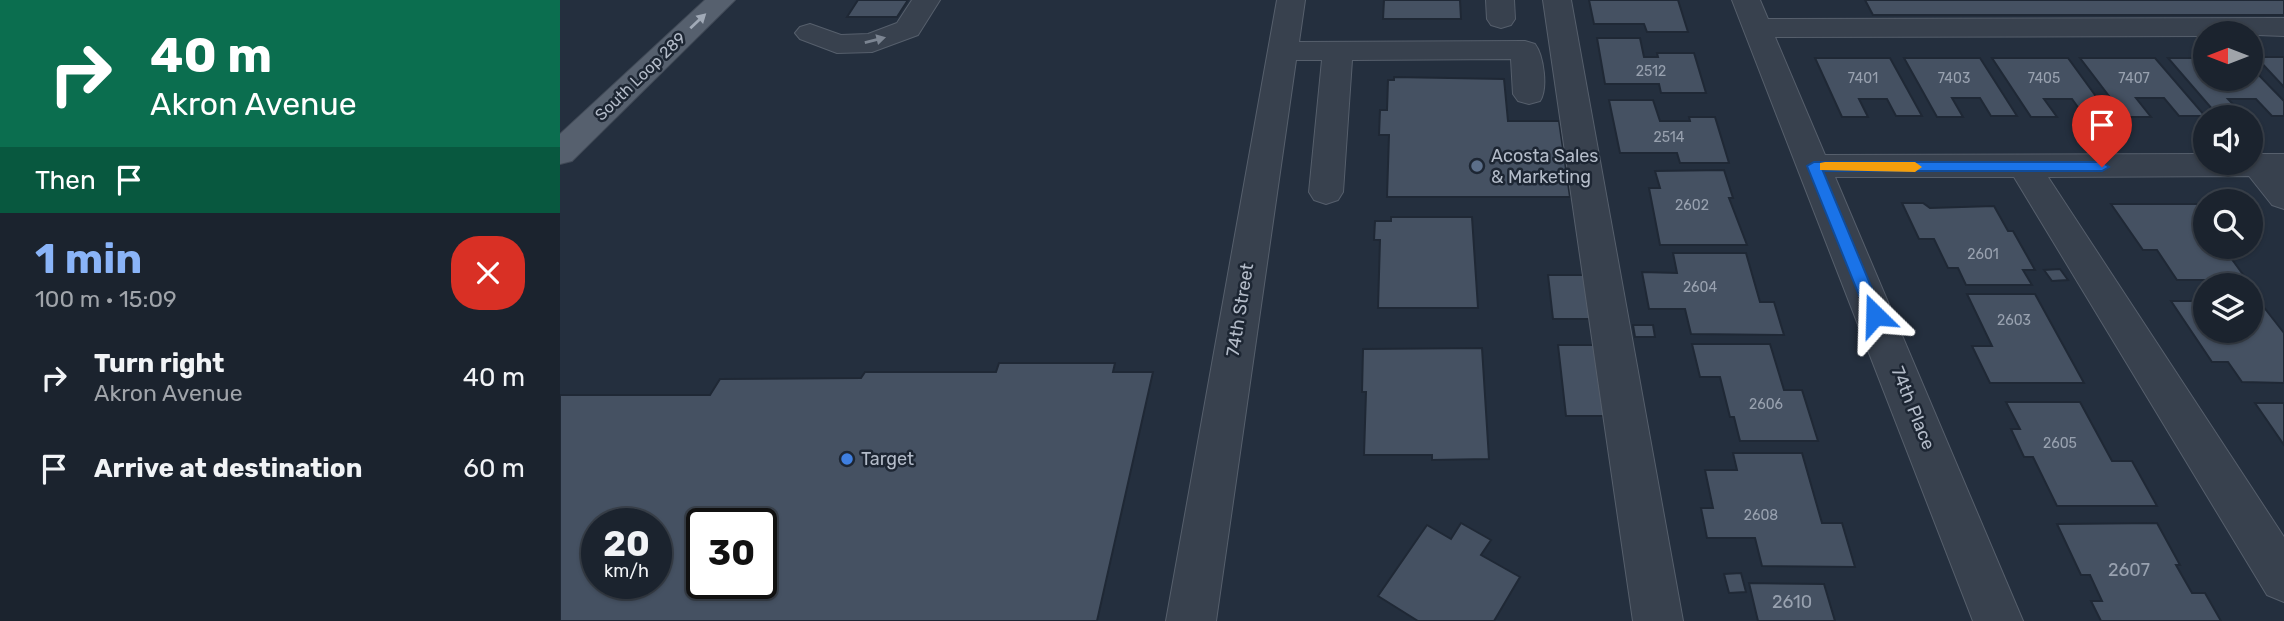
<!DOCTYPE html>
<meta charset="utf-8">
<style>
:root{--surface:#1b232e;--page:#242b36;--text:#f1f3f6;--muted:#a0a4aa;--line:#39404a;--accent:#8ab4f8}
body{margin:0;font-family:Rubik,sans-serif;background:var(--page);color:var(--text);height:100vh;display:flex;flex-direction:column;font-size:26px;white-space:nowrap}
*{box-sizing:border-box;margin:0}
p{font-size:23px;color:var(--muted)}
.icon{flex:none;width:38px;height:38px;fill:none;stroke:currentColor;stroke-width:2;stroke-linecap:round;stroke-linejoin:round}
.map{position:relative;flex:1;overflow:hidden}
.sheet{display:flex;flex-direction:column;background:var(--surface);width:560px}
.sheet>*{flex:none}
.guide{background:#0b6e4f;color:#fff;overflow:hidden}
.needle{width:46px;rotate:270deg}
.tools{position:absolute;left:1633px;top:21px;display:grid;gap:14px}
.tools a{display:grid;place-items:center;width:70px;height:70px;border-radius:50%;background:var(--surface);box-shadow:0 2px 5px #0004,0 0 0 2px var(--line);font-size:35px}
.speed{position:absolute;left:21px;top:508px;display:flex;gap:14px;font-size:35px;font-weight:700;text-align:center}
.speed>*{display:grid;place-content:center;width:91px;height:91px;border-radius:50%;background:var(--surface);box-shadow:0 2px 5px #0004,0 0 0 2px var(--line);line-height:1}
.speed small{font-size:18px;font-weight:400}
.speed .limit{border:4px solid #111;border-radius:10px;background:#fff;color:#111}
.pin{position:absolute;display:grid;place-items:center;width:60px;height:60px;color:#fff;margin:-72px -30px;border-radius:50% 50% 50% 0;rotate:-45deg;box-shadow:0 0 7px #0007}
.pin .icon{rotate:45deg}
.me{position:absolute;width:77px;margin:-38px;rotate:338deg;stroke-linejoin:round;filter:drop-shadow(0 0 5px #0008)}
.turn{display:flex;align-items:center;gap:24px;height:147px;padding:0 35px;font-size:32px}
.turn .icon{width:91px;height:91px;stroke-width:2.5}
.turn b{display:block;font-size:49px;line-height:60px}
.then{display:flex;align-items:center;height:66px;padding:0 35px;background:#0003;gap:14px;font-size:26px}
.round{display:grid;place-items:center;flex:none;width:74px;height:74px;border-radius:28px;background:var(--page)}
.head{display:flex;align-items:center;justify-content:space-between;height:119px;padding:0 35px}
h1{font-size:42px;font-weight:700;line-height:52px;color:var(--accent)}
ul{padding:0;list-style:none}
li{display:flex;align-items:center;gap:21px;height:91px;padding:0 35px}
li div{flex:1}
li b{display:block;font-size:26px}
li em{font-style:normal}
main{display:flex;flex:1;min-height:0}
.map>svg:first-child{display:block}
.building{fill:#455162;stroke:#1f2835;stroke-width:2;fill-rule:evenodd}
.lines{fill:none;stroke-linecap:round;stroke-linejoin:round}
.minor-casing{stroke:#565f6c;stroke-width:2}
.major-casing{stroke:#414a57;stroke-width:2}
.minor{fill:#38414e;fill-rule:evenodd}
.major{fill:#56606e;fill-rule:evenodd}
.oneway{fill:#a1aab7}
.oneway2{fill:#7c8592}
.route{fill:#1a73e8;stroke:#114b97;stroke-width:2}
.slow{fill:#f59e0b}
.service-dot{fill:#5c6f8a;stroke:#1d2633;stroke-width:2.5}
.shop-dot{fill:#3f7fe0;stroke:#1d2633;stroke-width:2.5}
.labels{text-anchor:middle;stroke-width:5;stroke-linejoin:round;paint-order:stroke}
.number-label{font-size:14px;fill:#98a1af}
.far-street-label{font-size:16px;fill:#b4bcc9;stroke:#1d2633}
.poi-label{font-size:18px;fill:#b4bcc9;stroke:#1d2633;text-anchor:start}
.street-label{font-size:18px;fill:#b4bcc9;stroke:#1d2633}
.near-number-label{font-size:18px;fill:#98a1af}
</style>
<main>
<section class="sheet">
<div class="guide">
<div class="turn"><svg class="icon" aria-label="right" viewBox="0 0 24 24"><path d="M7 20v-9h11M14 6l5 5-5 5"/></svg><div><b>40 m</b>Akron Avenue</div></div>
<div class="then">Then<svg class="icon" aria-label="arrive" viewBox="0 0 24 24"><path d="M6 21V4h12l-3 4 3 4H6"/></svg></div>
</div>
<div class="head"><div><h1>1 min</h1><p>100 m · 15:09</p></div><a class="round" style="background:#d93025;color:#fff"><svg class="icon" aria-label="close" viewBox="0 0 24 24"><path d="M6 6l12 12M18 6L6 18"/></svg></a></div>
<ul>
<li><svg class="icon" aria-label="right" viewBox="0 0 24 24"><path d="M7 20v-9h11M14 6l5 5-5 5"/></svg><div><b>Turn right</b><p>Akron Avenue</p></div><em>40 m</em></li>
<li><svg class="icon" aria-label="arrive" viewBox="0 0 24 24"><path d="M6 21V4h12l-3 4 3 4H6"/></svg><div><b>Arrive at destination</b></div><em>60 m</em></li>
</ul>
</section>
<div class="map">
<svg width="1724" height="621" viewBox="0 0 1724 621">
<rect width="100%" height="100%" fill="#242f3e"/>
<g class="building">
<polygon points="298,0 348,0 337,17 287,17"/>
<polygon points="824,0 900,0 901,19 823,19"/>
<polygon points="1029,0 1118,0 1128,32 1087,32 1084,24 1034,24"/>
<polygon points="1305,0 1724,0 1724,15 1313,15"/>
<polygon points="1037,38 1080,38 1084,57 1098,57 1097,53 1134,53 1146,93 1101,93 1099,84 1045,84"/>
<polygon points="1696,57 1724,57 1724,87"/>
<polygon points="1255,58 1330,58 1362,116 1336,116 1327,99 1299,99 1308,117 1282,117"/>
<polygon points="1344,58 1420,58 1457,116 1431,116 1420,98 1392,98 1403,117 1377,117"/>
<polygon points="1432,58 1508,58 1551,117 1525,117 1512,99 1484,99 1497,117 1471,117"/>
<polygon points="1520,58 1595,58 1645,116 1619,116 1604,98 1576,98 1591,117 1565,117"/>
<polygon points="1608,58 1645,58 1645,79 1690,79 1690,66 1724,101 1724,116 1712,116 1696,99 1668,99 1685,117 1659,117"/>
<polygon points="834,77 944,79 948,121 999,121 1010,197 827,197 829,135 819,135 820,110 827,110 828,80 834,80"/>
<polygon points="1049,100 1093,100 1100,121 1130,121 1129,117 1155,117 1169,163 1120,163 1117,153 1060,153"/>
<polygon points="1164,170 1173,198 1169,198 1187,245 1100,245 1089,188 1100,188 1095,171"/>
<polygon points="1342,203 1363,203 1370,208 1434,206 1448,231 1453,231 1475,270 1463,270 1472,285 1406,285 1398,268 1388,268 1374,239 1359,239"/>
<polygon points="1551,204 1642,204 1645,207 1645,247 1663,247 1687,280 1617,280 1597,250 1583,250"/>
<polygon points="831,217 912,217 918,308 818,308 820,240 814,240 815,221 831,221"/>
<polygon points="1113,253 1186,253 1200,302 1214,302 1224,335 1131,334 1125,309 1089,309 1082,272 1117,273"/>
<polygon points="1500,269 1508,280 1492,281 1484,270"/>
<polygon points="988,275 1027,275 1033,319 993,319"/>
<polygon points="1407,294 1475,294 1524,383 1430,383 1412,346 1432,346"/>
<polygon points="1611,301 1645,301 1645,331 1690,331 1690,301 1699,301 1724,333 1724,383 1682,382 1668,362 1652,362"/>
<polygon points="1073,325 1093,325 1095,337 1075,337"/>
<polygon points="1132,344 1210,344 1224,390 1242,390 1258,441 1180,441 1174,417 1170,417 1160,377 1140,377"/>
<polygon points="998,345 1035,345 1046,416 1006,416"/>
<polygon points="922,348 929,459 872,460 872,455 804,455 806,392 802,392 803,349"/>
<path d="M439,363H555L553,372H593L537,621H0V395H150L160,379L301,378L305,372H436ZM37,523H96V583H37ZM142,523H201V583H142Z"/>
<polygon points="1446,402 1520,402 1552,461 1572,461 1597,506 1497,506 1473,457 1464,457 1451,429 1460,429"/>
<polygon points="1695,403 1724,403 1724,445"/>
<polygon points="1173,453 1242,453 1262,523 1282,523 1295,567 1202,566 1195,538 1147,538 1141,508 1153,508 1145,470 1177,470"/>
<polygon points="901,523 931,540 921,555 960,577 934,621 858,621 818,596 867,525 891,539"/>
<polygon points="1597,523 1620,565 1616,565 1632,593 1645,593 1661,621 1541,621 1531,601 1542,601 1530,575 1521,575 1497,524"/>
<polygon points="1181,573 1186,592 1169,593 1164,574"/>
<polygon points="1189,583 1264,584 1275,621 1198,621"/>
</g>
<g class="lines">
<defs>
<g id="minor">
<polygon points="352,0 380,0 358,35 312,52 277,53 240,39 235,33 240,27 250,24 281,35 308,34 337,23"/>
<path d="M717,0H745L739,42L965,41L975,44C984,56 988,89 980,101L969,104L958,101L953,94L951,59L792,60L783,192L778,200L766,204L754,200L749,192L762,60H736L656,621H606Z"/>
<polygon points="926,0 954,0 955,19 951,25 941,28 931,25 927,19"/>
<polygon points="983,0 1011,0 1123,621 1073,621"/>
<polygon points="1172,0 1200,0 1208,19 1724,18 1724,36 1645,33 1645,36 1215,37 1265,155 1645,154 1645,163 1690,163 1690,154 1724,154 1724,209 1712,205 1689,176 1488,177 1724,537 1724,602 1707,595 1454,177 1275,177 1463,621 1413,621"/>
</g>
<polygon id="major" points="145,0 175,0 12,161 0,164 0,134"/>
</defs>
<use href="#minor" class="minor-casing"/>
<use href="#major" class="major-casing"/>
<use href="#minor" class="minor"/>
<use href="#major" class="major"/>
</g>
<defs><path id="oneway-solid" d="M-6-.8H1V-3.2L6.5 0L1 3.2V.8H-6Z" transform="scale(1.75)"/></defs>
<use class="oneway" href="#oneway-solid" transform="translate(138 21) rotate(-43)"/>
<use class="oneway2" href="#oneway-solid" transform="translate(315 40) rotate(-14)"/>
<polygon class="route" points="1254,162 1542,162 1549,167 1542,171 1263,171 1323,315 1315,322 1307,315 1247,166"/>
<polygon class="slow" points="1265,162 1355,162 1362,167 1355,172 1260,170 1260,163"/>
<circle class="service-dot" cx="917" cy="166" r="7"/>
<circle class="shop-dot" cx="287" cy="459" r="7"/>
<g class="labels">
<g class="number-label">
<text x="1091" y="76">2512</text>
<text x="1303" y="83">7401</text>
<text x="1394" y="83">7403</text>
<text x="1484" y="83">7405</text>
<text x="1574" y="83">7407</text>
<text x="1109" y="142">2514</text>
<text x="1132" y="210">2602</text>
<text x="1423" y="259">2601</text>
<text x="1140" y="292">2604</text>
<text x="1454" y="325">2603</text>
<text x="1206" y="409">2606</text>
<text x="1500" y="448">2605</text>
<text x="1201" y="520">2608</text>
</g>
<g class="far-street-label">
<text transform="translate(80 76) rotate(-44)" y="6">South Loop 289</text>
</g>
<g class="poi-label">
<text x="931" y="162">Acosta Sales<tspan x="931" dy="21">&amp; Marketing</tspan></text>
<text x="301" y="465">Target</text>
</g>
<g class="street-label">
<text transform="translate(680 310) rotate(-81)" y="6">74th Street</text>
<text transform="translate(1353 408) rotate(68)" y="6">74th Place</text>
</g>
<g class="near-number-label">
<text x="1569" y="576">2607</text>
<text x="1232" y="608">2610</text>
</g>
</g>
</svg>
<div class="tools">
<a><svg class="needle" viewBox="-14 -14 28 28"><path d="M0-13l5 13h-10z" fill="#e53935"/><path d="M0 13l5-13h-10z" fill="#a0a4aa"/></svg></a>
<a><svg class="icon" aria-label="sound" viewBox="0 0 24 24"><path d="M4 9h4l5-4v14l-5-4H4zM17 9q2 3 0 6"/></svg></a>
<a><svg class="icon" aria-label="search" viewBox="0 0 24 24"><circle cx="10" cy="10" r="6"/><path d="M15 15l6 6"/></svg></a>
<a><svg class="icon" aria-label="layers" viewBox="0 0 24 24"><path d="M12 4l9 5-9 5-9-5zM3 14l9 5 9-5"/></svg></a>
</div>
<div class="speed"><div>20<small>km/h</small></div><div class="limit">30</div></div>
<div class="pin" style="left:1542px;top:167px;background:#d93025"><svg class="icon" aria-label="arrive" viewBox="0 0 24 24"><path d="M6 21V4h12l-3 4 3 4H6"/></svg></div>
<svg class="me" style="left:1315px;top:315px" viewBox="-20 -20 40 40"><path d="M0-17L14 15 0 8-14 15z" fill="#1a73e8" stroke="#fff" stroke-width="4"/></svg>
</div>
</main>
